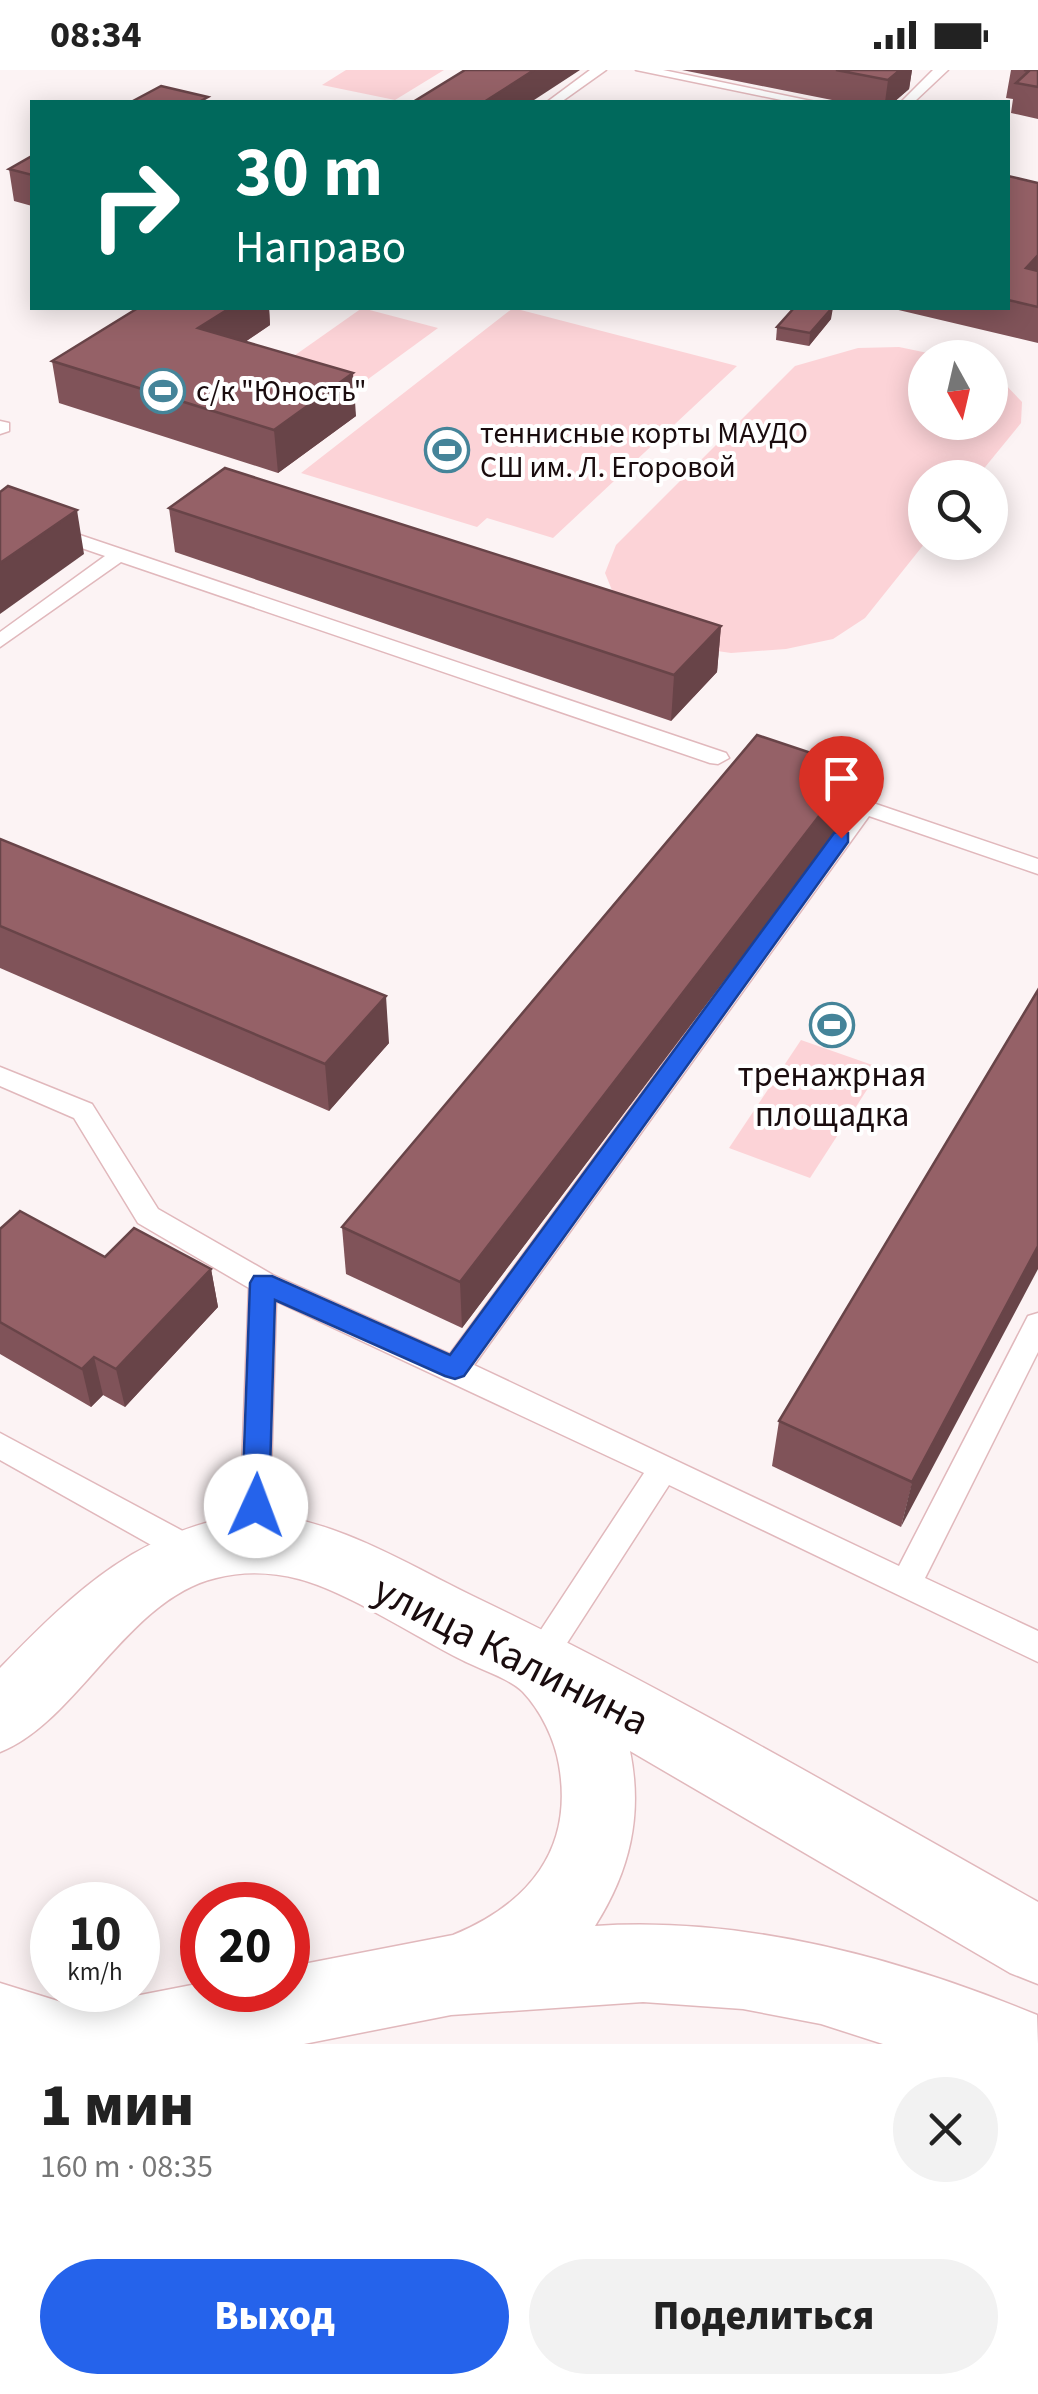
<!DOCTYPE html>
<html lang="ru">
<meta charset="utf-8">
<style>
:root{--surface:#fff;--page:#f2f2f2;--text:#222;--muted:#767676;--accent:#2563eb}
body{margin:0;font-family:"Source Sans 3",sans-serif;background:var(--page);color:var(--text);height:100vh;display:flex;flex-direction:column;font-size:38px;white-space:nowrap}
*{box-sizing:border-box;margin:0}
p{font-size:32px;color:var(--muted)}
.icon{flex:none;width:55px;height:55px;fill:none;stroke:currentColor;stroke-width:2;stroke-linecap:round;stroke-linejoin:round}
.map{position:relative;height:1974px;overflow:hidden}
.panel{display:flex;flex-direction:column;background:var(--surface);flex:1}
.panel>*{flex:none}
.hud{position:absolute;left:30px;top:30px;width:980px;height:210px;border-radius:0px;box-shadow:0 5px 25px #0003;background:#00695c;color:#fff;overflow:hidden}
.needle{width:65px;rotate:172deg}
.fabs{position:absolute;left:908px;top:270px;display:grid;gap:20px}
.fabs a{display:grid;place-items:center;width:100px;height:100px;border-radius:50%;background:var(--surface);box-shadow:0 5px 25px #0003;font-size:50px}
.speed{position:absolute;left:30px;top:1812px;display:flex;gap:20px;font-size:50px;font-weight:700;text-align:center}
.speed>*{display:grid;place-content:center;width:130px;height:130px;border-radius:50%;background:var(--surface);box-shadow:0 5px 25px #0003;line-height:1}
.speed small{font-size:25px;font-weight:400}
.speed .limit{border:15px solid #d22;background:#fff;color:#111}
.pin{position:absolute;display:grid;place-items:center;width:85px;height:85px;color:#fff;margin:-102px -42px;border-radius:50% 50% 50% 0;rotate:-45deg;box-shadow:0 0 10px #0007}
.pin .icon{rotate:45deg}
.me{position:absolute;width:110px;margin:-55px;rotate:2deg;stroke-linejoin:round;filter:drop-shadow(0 0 8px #0008)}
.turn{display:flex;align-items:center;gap:35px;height:210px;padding:0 40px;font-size:45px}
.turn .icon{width:130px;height:130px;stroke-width:2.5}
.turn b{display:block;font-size:70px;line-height:85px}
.round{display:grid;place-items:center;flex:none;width:105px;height:105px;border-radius:52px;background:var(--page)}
.overview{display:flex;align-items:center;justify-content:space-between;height:170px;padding:0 40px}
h1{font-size:60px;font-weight:800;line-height:75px}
.primary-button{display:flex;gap:20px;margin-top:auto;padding:20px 40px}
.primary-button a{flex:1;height:115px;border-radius:60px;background:var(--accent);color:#fff;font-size:40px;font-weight:800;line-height:115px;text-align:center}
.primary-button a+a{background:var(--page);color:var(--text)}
.status{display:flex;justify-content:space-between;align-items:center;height:70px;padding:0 50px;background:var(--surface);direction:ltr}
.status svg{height:28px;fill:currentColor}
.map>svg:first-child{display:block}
.green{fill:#fcd3d7}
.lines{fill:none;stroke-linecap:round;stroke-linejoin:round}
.service-casing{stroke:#e1b8bc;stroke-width:3}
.secondary-casing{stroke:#e1b8bc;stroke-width:3}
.service{fill:#fff;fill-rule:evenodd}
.secondary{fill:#fff;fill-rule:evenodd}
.wall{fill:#805359}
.shaded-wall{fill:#684448}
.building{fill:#956167;stroke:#684448;stroke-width:2.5}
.route{fill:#2563eb;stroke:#184099;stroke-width:2.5}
.labels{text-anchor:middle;stroke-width:8;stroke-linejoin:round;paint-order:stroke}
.far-poi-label{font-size:30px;fill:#1a0c0e;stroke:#fff;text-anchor:start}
.poi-label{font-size:35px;fill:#1a0c0e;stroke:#fff}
.near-street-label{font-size:42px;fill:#1a0c0e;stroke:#fff}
</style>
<div class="status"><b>08:34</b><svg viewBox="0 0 49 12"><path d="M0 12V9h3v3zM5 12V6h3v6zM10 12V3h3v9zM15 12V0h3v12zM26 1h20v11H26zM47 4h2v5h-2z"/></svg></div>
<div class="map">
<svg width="1038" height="1974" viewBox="0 0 1038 1974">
<rect width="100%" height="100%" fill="#fcf3f4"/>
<g class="green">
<polygon points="346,0 444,0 395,30 322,15"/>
<polygon points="362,238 438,258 349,323 274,300"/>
<polygon points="513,238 737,296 553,468 487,448 477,457 301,403"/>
<polygon points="899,277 947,287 925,288 925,352 990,352 990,304 1002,311 1022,332 1021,353 977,407 925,408 925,473 865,548 833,569 786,579 731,583 683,576 616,530 605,503 616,475 795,296 858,278"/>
<polygon points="801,970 881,998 810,1108 729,1078"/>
</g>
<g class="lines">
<defs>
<g id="service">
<polygon points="590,0 606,0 561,32 547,32"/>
<polygon points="636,0 663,0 816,32 791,32"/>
<polygon points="933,0 948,0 914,32 901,32"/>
<polygon points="0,351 9,353 9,361 0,364"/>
<polygon points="0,438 726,683 729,688 718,694 710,693 121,492 0,577 0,562 105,486 0,450"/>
<polygon points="864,730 1038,789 1038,804 869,746 474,1295 899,1496 1028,1246 1038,1243 1038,1282 925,1508 1038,1561 1038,1592 669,1415 549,1601 538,1606 527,1601 522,1591 527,1581 644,1403 276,1231 269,1473 265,1483 254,1486 243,1483 239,1473 249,1218 138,1153 74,1048 0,1016 0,997 92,1034 158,1139 273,1205 450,1284 856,732"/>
<polygon points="0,1363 207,1474 212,1484 207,1494 196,1498 185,1494 0,1390"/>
</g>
<path id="secondary" d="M254,1443C336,1448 406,1494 479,1529C670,1621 853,1728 1038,1832V1914L1010,1903L630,1681C643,1745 630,1801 595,1856C744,1846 899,1888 1037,1945L1038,1974H883L821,1954L743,1939L643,1932L451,1945L304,1974H0V1913L61,1932L125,1928L202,1913V1920H288V1897L453,1865C528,1834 574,1780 559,1695C555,1670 541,1641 523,1622C509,1608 479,1599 462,1590C416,1567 346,1521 299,1509C272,1502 243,1501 216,1508C127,1529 76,1653 0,1682V1598C77,1519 140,1458 254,1443Z"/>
</defs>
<use href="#service" class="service-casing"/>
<use href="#secondary" class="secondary-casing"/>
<use href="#service" class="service"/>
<use href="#secondary" class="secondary"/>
</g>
<g class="wall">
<polygon points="682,0 912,0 909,19 894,32 842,32"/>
<polygon points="1011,0 1038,0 1038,49 1011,43 1013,29 1006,28"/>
<polygon points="32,86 32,136 14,131 9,99"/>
<polygon points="1008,106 1038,113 1038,273 890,238 1008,238"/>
<polygon points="138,238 269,238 270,255 245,272 356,346 278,403 59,333 52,291"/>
<polygon points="831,249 809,276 776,270 777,257"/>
<polygon points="169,438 721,556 717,602 671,651 175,482"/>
<polygon points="856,698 849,745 462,1258 346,1204 342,1157"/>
<polygon points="0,769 389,973 329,1041 0,898"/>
<polygon points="1038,920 901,1457 772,1396 779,1351"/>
<polygon points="0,1159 105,1187 211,1199 218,1237 125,1337 103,1325 91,1337 0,1284"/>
</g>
<g class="shaded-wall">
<polygon points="534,0 580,0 531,32 484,32"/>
<polygon points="900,0 912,0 909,19 894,32 885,32 888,10"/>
<polygon points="1038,185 1038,212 1026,198"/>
<polygon points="230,238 269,238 270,255 203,300 198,258"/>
<polygon points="833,238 831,249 809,276 810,263"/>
<polygon points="353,303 356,346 278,403 274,360"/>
<polygon points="77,440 84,484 0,544 0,493"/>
<polygon points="721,556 717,602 671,651 674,605"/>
<polygon points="856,698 849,745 462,1258 460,1212"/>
<polygon points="386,926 389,973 329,1041 325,994"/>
<polygon points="1038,1176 1038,1199 901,1457 912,1412"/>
<polygon points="211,1199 218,1237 125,1337 116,1299"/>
<polygon points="94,1287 103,1325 91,1337 82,1299"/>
</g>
<g class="building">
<polygon points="465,0 534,0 484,32 413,32"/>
<polygon points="836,0 900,0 888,10"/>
<polygon points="1024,0 1038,0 1038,17 1016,13 1029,1"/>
<polygon points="161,16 208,27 199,32 131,32"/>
<polygon points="32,86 32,105 9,99"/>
<polygon points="1008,106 1038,113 1038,185 1026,198 1038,201 1038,237 1008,230"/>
<polygon points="138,238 230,238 198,258 353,303 274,360 52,291"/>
<polygon points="794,238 832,238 810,263 777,257"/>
<polygon points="225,398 721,556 674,605 169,438"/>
<polygon points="8,416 77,440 0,493 0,422"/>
<polygon points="757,665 856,698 460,1212 342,1157"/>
<polygon points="0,769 386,926 325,994 0,856"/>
<polygon points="1038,920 1038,1176 912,1412 779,1351"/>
<polygon points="20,1141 105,1187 134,1158 211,1199 116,1299 94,1287 82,1299 0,1252 0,1159"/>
</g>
<polygon class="route" points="841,761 848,763 848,772 464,1306 455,1309 445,1306 275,1230 269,1436 265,1444 256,1448 246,1444 242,1436 250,1213 254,1206 272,1206 450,1285 834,763"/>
<defs>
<symbol id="stadium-ring" viewBox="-11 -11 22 22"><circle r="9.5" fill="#fff" stroke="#458499" stroke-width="1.5"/><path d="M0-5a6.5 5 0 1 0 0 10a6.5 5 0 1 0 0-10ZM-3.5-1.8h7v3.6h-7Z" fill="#458499"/></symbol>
</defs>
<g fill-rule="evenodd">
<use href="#stadium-ring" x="138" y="296" width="50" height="50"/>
<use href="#stadium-ring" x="422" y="355" width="50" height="50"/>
<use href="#stadium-ring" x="807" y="930" width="50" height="50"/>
</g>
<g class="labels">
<g class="far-poi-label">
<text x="196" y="331">с/к "Юность"</text>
<text x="480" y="373">теннисные корты МАУДО<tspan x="480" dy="34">СШ им. Л. Егоровой</tspan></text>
</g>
<g class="poi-label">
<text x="832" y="1016">тренажрная<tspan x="832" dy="40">площадка</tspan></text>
</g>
<g class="near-street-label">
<text transform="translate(512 1584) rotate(27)" y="15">улица Калинина</text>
</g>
</g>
</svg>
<div class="fabs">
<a><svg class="needle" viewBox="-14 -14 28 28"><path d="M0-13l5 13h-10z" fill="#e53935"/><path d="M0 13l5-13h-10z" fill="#767676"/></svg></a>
<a><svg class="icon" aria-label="search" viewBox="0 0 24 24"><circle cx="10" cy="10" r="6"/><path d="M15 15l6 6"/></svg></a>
</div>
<div class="speed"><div>10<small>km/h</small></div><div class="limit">20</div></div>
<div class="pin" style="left:841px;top:768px;background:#d93025"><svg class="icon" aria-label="arrive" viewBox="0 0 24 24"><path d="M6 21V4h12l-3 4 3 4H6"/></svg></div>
<svg class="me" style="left:256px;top:1436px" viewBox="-20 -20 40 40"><circle r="19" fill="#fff"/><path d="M0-13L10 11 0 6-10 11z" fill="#2563eb"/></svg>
<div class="hud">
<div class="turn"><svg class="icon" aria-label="right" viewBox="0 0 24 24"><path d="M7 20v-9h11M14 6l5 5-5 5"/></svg><div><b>30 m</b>Направо</div></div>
</div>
</div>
<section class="panel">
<div class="overview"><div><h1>1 мин</h1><p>160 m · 08:35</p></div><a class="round"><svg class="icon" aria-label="close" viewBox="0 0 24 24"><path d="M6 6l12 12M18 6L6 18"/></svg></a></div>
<div class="primary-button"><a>Выход</a><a>Поделиться</a></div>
</section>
